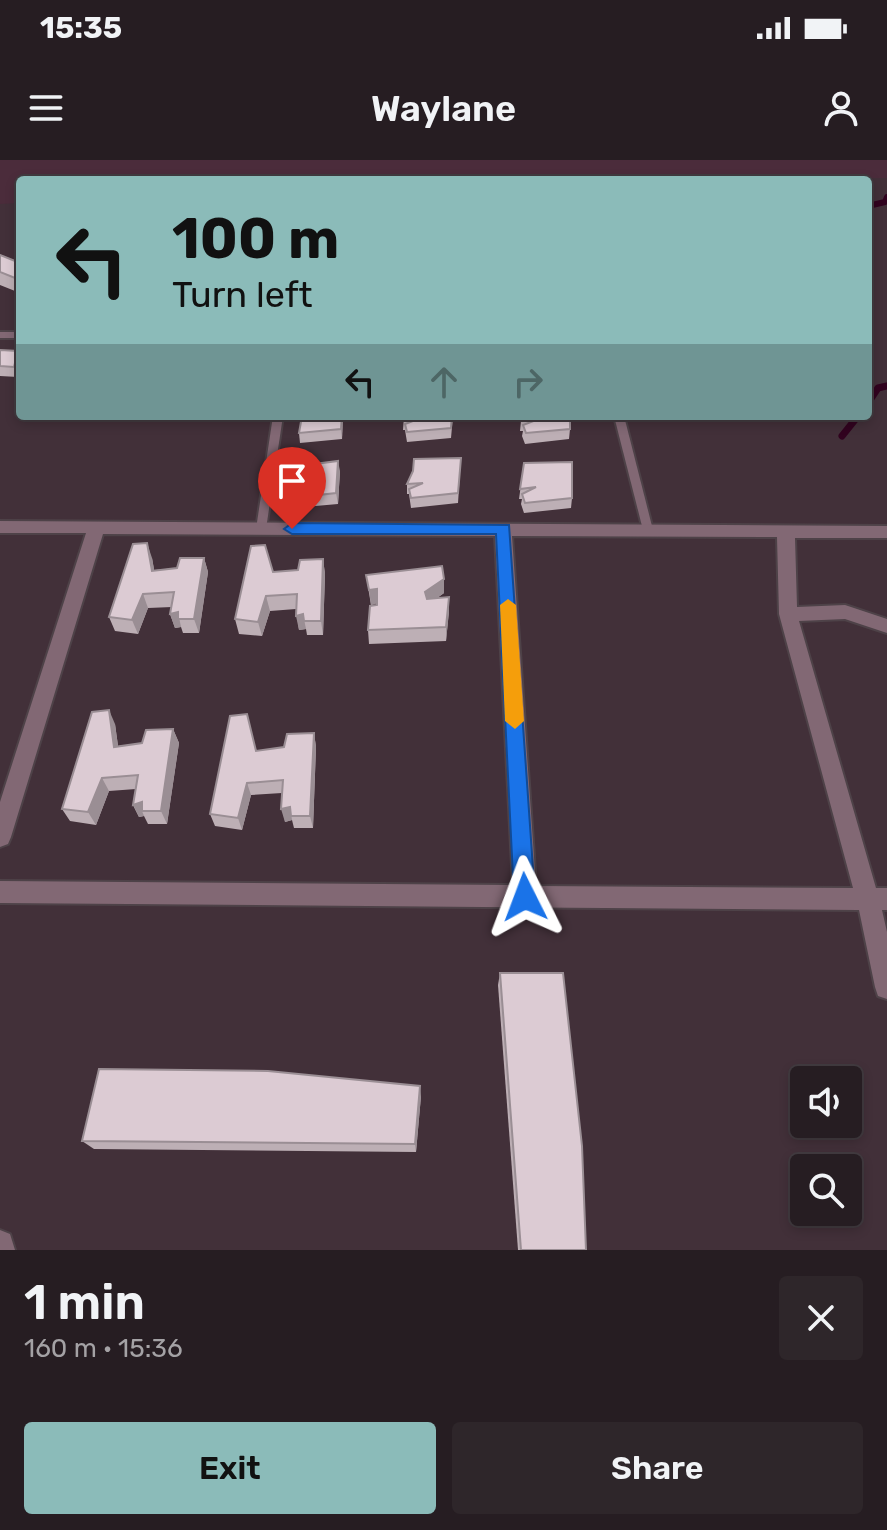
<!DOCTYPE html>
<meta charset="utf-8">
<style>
:root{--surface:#261d22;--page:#2e262a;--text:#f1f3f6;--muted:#a4a2a5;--line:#423b40;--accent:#8bbbb9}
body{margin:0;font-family:Rubik,sans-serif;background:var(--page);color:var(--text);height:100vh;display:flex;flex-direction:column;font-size:30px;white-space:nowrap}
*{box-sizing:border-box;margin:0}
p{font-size:26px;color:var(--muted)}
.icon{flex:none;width:44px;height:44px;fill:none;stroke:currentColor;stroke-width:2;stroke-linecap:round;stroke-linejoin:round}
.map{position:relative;height:1090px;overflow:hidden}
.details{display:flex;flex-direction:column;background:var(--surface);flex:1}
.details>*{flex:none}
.top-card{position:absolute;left:16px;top:16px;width:856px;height:244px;border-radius:8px;box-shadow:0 4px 12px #0003,0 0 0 2px var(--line);background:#8bbbb9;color:#111;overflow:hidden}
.buttons{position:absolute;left:790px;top:906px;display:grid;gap:16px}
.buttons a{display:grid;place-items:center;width:72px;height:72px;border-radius:8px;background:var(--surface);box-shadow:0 4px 12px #0003,0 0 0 2px var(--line);font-size:40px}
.pin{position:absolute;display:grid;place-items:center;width:68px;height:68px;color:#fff;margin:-82px -34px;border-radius:50% 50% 50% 0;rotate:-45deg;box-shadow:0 0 8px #0007}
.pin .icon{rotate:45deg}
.me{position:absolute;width:88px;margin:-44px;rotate:357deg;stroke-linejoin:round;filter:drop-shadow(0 0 6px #0008)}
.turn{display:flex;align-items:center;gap:28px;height:168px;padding:0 24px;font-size:36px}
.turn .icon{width:104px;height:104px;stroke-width:2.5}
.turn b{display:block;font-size:56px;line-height:68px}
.lanes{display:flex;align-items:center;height:76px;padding:0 24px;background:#0003;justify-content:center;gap:40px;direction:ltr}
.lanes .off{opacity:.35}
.round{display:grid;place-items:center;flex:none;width:84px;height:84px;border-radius:8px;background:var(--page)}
.head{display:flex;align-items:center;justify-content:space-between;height:136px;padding:0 24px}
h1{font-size:48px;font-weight:600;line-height:60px}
.button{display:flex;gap:16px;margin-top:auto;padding:16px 24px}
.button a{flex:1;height:92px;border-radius:8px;background:var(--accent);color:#111;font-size:32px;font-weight:600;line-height:92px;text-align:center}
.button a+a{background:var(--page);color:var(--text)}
.status{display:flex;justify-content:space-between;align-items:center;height:56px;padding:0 40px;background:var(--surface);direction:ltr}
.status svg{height:22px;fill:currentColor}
header{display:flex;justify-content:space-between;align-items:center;height:104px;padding:0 24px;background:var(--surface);font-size:36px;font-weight:600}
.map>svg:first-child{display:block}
.built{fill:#423039;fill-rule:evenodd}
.green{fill:#4b2c3b}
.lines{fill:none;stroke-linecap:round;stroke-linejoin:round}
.stream-far1{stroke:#31031f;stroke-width:6}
.stream{stroke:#31031f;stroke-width:7}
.lane-casing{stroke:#4e4248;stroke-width:4}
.street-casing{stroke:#4e4248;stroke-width:4}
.lane{fill:#826874;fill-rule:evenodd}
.street{fill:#826874;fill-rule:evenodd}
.wall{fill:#bdafb5}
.shaded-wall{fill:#9a8e94}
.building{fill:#dccbd3;stroke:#9a8e94;stroke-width:2}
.route{fill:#1a73e8;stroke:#114b97;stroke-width:2}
.slow{fill:#f59e0b}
</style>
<div class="status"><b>15:35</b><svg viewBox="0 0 49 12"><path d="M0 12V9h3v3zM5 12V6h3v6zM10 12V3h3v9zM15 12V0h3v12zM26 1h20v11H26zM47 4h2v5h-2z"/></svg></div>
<header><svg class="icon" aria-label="menu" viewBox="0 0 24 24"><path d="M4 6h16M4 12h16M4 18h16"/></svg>Waylane<svg class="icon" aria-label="person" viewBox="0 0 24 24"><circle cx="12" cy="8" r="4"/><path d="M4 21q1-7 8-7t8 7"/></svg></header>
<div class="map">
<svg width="887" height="1090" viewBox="0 0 887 1090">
<rect width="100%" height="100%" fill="#33272d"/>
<path class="built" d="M0,0H887V1090H0ZM20,20H868V256H20ZM804,920H848V964H804ZM804,1008H848V1052H804Z"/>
<polygon class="green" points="0,0 887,0 887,18 20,20 20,43 0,44"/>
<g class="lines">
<polyline class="stream-far1" points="868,46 885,42 887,37"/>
<g class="stream">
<polyline points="868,243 878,228 887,226"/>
<polyline points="842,276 858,256"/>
</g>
<defs>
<g id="lane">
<rect x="0" y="172" width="20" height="6"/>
<polygon points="273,256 283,256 266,369 261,373 256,369"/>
<polygon points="614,256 624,256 653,370 652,373 648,374 643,370"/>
</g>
<g id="street">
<path d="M0,361L887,366V378H795L797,447L845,445L887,459V473L845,459L799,461L876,728H887V750H882L887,772V839L878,836L875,827L859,750L0,743V721L513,725L495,376L103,374L11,677L8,684L0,687V642L86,373H0ZM512,376L777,377L779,454L853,728L536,726Z"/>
<polygon points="0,1070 10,1074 15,1090 0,1090"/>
</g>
</defs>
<use href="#lane" class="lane-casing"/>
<use href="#street" class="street-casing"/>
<use href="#lane" class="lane"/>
<use href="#street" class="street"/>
</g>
<g class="wall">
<polygon points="0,95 20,103 20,133 0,125"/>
<polygon points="0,190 20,195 18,217 0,216"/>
<polygon points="343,256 342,279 300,283 299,273"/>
<polygon points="404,256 453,256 451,278 407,282 405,270 403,270"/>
<polygon points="523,256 570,269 569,279 525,284 522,276 523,271 520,271 521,261"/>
<polygon points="461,298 458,343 411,348 409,334 407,334 407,324"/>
<polygon points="315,303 340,311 338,344 293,348 291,338"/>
<polygon points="524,303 572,338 571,348 524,353 521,344 522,339 519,339"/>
<polygon points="152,398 154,410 177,408 204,398 208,412 199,473 183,473 181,467 175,468 170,454 172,447 148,448 138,474 115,471 109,457"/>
<polygon points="323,399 325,414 323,475 307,475 306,469 299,470 296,449 270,451 262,476 239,474 235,459 273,412 298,410"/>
<polygon points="366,415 444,433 437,438 449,451 446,481 369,484 368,470 377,443 371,445"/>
<polygon points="247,554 256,591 284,587 314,573 316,587 313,668 294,668 292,660 285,662 282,633 251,635 242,670 215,666 210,654"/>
<polygon points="115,564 118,586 142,583 173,569 179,583 167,664 148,664 144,656 139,657 133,645 136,629 109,631 96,665 70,661 62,649"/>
<polygon points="500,813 586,1090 518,1090 498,825"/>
<polygon points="421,936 416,992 94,989 82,981"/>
</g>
<g class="shaded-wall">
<polygon points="18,191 20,195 20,210 18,217 14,207"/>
<polygon points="342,256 343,256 342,279 341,269"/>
<polygon points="338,301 340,311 338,344 336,333"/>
<polygon points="147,383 152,398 157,425 152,411"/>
<polygon points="204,398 208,412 199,473 194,459"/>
<polygon points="323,399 325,414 323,475 321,461"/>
<polygon points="444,419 444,433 426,446 425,432"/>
<polygon points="377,429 378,443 371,445 369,430"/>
<polygon points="143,434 148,448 138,474 132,460"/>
<polygon points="266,436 270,451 262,476 258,462"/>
<polygon points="449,437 449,451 446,481 446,467"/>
<polygon points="178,452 181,467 175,468 170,454"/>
<polygon points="303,454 306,469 299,470 296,456"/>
<polygon points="109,550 115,564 120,600 114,587"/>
<polygon points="173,569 179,583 167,664 161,651"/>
<polygon points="314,573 316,587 313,668 310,656"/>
<polygon points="102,618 109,631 96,665 88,652"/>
<polygon points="247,623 251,635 242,670 238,658"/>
<polygon points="142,642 142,651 144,656 139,657 133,645"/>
<polygon points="290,647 292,660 285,662 281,649"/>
<polygon points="420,926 421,936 416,992 415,984"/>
</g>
<g class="building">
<polygon points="0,95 20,103 20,120 0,112"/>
<polygon points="0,190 18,191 14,207 0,206"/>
<polygon points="302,256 342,256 341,269 299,273"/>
<polygon points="404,256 452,256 451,268 407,272 405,264 418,259 403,260"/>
<polygon points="523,256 570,256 570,269 526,273 523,265 536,260 521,261"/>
<polygon points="299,298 314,299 314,304 338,301 336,333 291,338"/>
<polygon points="461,298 458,333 411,338 409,329 423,323 407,324 413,311 414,299"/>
<polygon points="572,302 572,338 525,343 522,334 536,327 520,329 524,303"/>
<polygon points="147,383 152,411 177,408 180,398 204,398 194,459 178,459 178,452 170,454 174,432 143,434 132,460 109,457 133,384"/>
<polygon points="265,385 273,412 298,410 300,400 323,399 321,461 304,461 303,454 296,456 297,434 266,436 258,462 235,459 251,386"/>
<polygon points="442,406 444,419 425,432 427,439 449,437 446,467 368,470 370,446 377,445 377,429 369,430 366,415"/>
<polygon points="109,550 114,587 142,583 146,570 173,569 161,651 142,651 142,642 133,645 138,615 102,618 88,652 62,649 92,552"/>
<polygon points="247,554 256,591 284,587 287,574 314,573 310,656 291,656 290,647 281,649 283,620 247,623 238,658 210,654 230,556"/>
<polygon points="500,813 563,813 582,986 586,1090 521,1090"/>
<polygon points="99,909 268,911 420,926 415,984 82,981"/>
</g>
<polygon class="route" points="292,363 509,365 535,737 532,743 525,746 517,743 514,737 496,374 292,374 284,369"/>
<polygon class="slow" points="508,439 516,445 524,561 515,569 505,561 500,445"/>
</svg>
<div class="buttons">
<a><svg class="icon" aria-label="sound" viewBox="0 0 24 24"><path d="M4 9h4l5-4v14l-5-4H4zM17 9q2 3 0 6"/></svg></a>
<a><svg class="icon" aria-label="search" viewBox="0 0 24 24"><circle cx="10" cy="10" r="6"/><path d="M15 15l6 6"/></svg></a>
</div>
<div class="pin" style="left:292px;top:369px;background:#d93025"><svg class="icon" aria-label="arrive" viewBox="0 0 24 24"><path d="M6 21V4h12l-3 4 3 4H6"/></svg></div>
<svg class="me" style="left:525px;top:737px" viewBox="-20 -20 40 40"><path d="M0-17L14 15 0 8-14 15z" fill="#1a73e8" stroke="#fff" stroke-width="4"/></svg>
<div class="top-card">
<div class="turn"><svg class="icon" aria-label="left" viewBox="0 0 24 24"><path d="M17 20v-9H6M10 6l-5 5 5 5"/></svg><div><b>100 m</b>Turn left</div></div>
<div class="lanes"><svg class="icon" aria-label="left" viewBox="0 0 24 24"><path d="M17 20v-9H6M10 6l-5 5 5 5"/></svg><svg class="icon off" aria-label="ahead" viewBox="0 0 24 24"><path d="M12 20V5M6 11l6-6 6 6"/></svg><svg class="icon off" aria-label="right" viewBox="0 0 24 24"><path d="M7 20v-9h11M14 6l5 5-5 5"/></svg></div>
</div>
</div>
<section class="details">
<div class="head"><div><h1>1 min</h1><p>160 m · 15:36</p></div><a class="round"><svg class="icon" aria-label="close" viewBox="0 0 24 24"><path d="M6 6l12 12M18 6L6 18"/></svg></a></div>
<div class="button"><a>Exit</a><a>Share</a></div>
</section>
